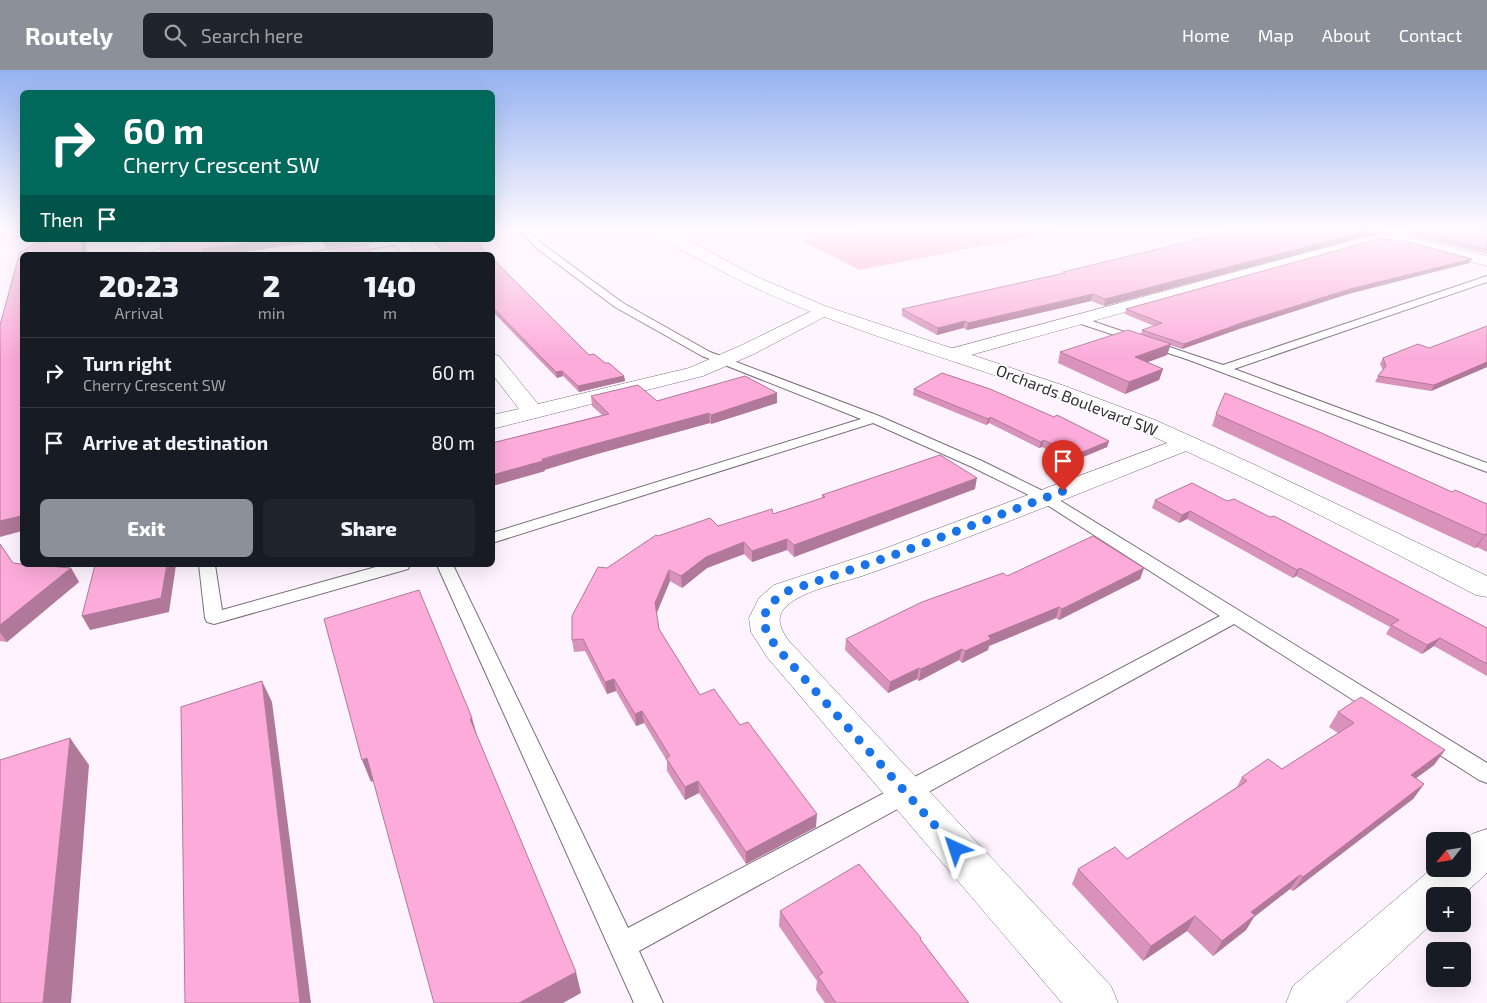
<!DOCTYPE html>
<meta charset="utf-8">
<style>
:root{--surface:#171b24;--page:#20242c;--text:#f1f3f6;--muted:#9ea1a6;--line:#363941;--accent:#8c9099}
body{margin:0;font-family:"Exo 2",sans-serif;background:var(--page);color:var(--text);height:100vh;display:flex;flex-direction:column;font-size:19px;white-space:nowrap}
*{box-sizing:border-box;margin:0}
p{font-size:16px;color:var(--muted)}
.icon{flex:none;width:28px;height:28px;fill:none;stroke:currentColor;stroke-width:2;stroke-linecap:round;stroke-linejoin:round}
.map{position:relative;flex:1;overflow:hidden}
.drawer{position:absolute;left:20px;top:182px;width:475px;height:315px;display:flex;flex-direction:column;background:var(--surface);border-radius:8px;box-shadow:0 5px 20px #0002}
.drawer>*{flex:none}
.top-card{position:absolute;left:20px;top:20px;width:475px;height:152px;border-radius:8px;box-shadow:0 5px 20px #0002;background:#00695c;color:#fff;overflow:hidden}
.needle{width:32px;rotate:240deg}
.buttons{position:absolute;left:1426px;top:762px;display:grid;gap:10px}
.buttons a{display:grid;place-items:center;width:45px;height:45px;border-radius:8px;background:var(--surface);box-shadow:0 5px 20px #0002;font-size:25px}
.pin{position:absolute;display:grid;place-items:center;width:42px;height:42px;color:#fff;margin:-51px -21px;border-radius:50% 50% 50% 0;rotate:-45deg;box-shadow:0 0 5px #0007}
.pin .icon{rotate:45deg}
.me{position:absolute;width:55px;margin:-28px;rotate:318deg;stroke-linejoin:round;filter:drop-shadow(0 0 4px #0008)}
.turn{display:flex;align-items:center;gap:18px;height:105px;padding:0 20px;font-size:22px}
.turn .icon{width:65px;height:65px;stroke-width:2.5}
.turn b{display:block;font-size:35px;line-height:42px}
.then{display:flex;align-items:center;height:48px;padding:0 20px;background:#0003;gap:10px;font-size:19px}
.eta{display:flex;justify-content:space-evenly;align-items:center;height:85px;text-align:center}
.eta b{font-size:30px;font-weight:800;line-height:35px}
.button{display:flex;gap:10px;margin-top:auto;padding:10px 20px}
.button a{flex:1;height:58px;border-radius:8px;background:var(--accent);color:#fff;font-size:20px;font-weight:800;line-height:58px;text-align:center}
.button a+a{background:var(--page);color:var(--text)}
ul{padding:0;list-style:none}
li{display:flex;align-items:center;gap:15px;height:70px;padding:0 20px;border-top:1px solid var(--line)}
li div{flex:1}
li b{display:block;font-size:19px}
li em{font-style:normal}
header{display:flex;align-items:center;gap:30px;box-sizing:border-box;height:70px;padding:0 25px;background:var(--accent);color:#fff}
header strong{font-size:24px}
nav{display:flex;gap:28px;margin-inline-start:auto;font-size:18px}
.search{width:350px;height:45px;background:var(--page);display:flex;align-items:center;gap:12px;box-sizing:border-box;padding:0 18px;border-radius:8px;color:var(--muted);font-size:19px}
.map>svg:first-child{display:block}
.green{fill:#faacc1}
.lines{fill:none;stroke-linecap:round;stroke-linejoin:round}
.lane-casing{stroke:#7a6e7a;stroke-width:2}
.street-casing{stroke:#7a6e7a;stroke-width:1}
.secondary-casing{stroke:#7a6e7a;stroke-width:1}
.path{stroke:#a79ea7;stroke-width:2;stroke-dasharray:2 1;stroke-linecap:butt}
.lane{fill:#fff;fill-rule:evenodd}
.street{fill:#fff;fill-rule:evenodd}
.secondary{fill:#fff;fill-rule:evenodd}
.wall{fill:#d993bb}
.shaded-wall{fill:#b07899}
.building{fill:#fcabda;stroke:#b07899}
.route{stroke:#1a73e8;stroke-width:9;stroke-dasharray:0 16.2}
.labels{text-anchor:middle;stroke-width:4;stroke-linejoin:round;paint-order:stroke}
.far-street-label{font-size:16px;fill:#342e34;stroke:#fff}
</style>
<header>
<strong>Routely</strong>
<div class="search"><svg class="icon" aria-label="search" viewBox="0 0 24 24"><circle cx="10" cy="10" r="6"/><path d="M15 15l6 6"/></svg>Search here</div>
<nav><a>Home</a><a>Map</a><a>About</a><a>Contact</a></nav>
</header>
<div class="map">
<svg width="1487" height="933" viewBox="0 0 1487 933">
<rect width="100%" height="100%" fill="#fef3fe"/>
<polygon class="green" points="866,160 1063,160 860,200 802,171"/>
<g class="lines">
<defs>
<g id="lane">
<polygon points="520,160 528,160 541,173 623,233 710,282 879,346 982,391 1051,425 1487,693 1487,713 1479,710 1234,554 639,881 663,933 634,933 437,495 453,495 628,858 1220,546 1041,431 972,397 873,353 492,473 492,463 861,349 702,286 615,237 535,177"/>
<polygon points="390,170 404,171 400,174 330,185 310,185 314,182"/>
<polygon points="1487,206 1487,212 1234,299 1487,393 1487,402 1189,290 1075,252 1074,250 1075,248 1083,248 1223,295"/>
<polygon points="199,495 215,495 222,540 383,495 410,495 408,499 214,554 207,552 205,548"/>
</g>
<g id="street">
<polygon points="1380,163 1403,166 1487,186 1487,196 1403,174 1380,171 960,288 953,290 946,288 943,284 946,280"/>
<polygon points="156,170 179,170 177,173 149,181 146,185 132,185 138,175"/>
<polygon points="392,170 407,170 418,185 403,185"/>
<polygon points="822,236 828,237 831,241 828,245 754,284 703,306 492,359 492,345 519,339 492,304 492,284 499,286 538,334 689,298 740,276"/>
<path d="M1186,366L1194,368L1198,373L1194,378C1084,421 974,467 862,506C840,513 796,522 783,540C775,550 783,563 789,571L1111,916L1118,933H1062L767,587L751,562L749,548L759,528L774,515L881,480Z"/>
<polygon points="1487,759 1487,803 1462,826 1435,826 1435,851 1346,933 1286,933 1293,916 1435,796 1435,799 1462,799 1462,772 1472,764"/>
</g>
<path id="secondary" d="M653,160H669L755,206L825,236L1065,316L1155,350L1253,394L1487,506V527L1476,525C1350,460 1224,394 1092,341C963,288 825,260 703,191C689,183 663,172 653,160Z"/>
</defs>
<use href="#lane" class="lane-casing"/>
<use href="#street" class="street-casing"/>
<use href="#secondary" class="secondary-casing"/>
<polyline class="path" points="0,165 6,166 0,172"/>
<use href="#lane" class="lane"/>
<use href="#street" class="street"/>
<use href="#secondary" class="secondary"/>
</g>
<g class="wall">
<polygon points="1237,160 1384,160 1383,162 1104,236 1091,231 967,260 963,258 937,265 902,246 902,239 1063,203 1063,202"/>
<polygon points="1406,160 1487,160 1487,184 1404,164"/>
<polygon points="163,170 362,170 362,172 326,178 321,171"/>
<polygon points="430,170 474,170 489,185 444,185 437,176"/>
<polygon points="1392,171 1469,193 1348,224 1242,258 1182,279 1170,275 1167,285 1147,292 1163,299 1159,310 1125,324 1058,293 1060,282 1141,264 1142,260 1154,256 1125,244 1126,239"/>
<polygon points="492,188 589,285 605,293 624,306 625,311 579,322 563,306 557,308 492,241"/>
<polygon points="1487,256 1487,297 1431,321 1375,312 1378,306 1383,300 1380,294 1383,288 1429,278"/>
<polygon points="914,319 1109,371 1107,377 1071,392 1042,377 1039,378 989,353 986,355 913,325"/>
<polygon points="777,323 777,333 711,354 710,353 597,384 544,400 545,401 492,416 492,373 602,345 592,336 591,326 657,331"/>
<polygon points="1216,344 1487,434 1487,482 1477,477 1475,478 1212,356"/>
<polygon points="975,419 794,487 787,480 752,492 744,484 707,498 682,518 670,511 656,543 659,559 700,625 740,655 816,757 746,794 699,723 685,730 667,701 667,691 644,653 636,656 616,621 607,624 585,581 574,582 572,570 607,498 658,466 718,456 773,444 822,428 822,425"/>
<polygon points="1155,430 1227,431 1487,558 1487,606 1434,576 1422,584 1386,564 1390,557 1296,506 1293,508 1187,449 1179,453 1152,438"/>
<polygon points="0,474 13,493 71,498 79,512 7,572 0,571"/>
<polygon points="1144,498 1140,509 1059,550 1056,548 989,576 988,580 962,593 959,590 919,611 917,609 888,623 845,580 846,569 1007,506"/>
<polygon points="1338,642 1445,680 1434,695 1416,708 1424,714 1413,729 1293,821 1290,819 1254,847 1246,860 1213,886 1187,861 1143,891 1072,814 1078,799 1127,789 1237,717 1242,707 1282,699 1338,663 1329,657"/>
<polygon points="780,841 921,870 969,933 825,933 816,920 817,911 779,856"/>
</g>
<g class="shaded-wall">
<polygon points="1372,160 1384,160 1383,162 1104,236 1105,229"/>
<polygon points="82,170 87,170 86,185 81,185"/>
<polygon points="269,170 321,170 321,171 223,185 204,185 202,179"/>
<polygon points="324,170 362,170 362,172 326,178"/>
<polygon points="1472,189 1469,193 1348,224 1242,258 1182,279 1184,274 1244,252 1350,219"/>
<polygon points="1093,224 1091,231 967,260 968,253"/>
<polygon points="965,251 963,258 937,265 938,258"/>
<polygon points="1171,274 1167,285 1132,298 1135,287"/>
<polygon points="1487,292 1487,297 1431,321 1434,315"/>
<polygon points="1163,299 1159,310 1125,324 1129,312"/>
<polygon points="562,301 563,306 557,308 556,302"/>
<polygon points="624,306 625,311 579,322 578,316"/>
<polygon points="777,323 777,333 711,354 711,345"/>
<polygon points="709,343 710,353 597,384 544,400 545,401 492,416 492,405 595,374"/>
<polygon points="990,347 989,353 986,355 988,349"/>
<polygon points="1044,370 1042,377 1039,378 1041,372"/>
<polygon points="1109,371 1107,377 1071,392 1073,386"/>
<polygon points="977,408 975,419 794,487 794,475"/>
<polygon points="22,437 22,461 0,467 0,451"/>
<polygon points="1190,441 1187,449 1179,453 1182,445"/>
<polygon points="1485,464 1477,477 1475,478 1484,465"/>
<polygon points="787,469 787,480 752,492 752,481"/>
<polygon points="744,472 744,484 707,498 682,518 681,506 706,487"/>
<polygon points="167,495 176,495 169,542 90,560 82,546"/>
<polygon points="218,495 226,495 219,497"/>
<polygon points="71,498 79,512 7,572 0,562 0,555"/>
<polygon points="1144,498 1140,509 1059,550 1062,539"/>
<polygon points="1300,498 1296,506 1293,508 1297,500"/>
<polygon points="669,500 670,511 656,545 655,533"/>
<polygon points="1059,537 1056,548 989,576 988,580 962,593 965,581 988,566"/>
<polygon points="1440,568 1434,576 1422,584 1427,575"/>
<polygon points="962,579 959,590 919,611 921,599"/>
<polygon points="919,598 917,609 888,623 890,612"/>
<polygon points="614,609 616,621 607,624 605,612"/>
<polygon points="262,611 272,632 311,933 300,933"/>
<polygon points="642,641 644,653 636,656 635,644"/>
<polygon points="472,648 478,669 470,649"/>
<polygon points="70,668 89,695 71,933 43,933"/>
<polygon points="1445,680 1434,695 1400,720 1411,705"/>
<polygon points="367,688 375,710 371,712 362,690"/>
<polygon points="698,711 699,723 685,730 685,717"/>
<polygon points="1424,714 1413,729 1293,821 1303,807"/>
<polygon points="817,744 816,757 746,794 746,782"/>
<polygon points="1300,805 1290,819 1254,847 1246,860 1213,886 1222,871 1251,842"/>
<polygon points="1195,846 1187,861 1143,891 1151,876"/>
<polygon points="576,902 581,923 563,933 519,933"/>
</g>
<g class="building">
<polygon points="1237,160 1372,160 1105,229 1093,224 968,253 965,251 938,258 902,239 1065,203 1063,202"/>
<polygon points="1406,160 1487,160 1487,179"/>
<polygon points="1382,168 1392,171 1405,171 1472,189 1350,219 1244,252 1184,274 1142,260 1162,253 1126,239"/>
<polygon points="43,170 82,170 81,185 22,185 22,437 21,446 0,451 0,255 20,182"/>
<polygon points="161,170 269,170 202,179 204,185 161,185"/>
<polygon points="434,170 474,170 489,185 447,185"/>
<polygon points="366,174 374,185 332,185 329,179"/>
<polygon points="492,188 589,285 594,284 605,293 609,293 624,306 578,316 562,301 556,302 492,237"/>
<polygon points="1487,256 1487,292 1434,315 1378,306 1386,296 1383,288 1418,274 1429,278"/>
<polygon points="1128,260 1171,274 1135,287 1163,299 1129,312 1060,282"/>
<polygon points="942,303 990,319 1054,347 1057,345 1109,371 1073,386 1044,370 1041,372 990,347 988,349 914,319"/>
<polygon points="745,306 777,323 711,345 709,343 595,374 542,389 543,391 492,405 492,373 609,344 591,326 638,315 657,331"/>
<polygon points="1225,323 1317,361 1452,422 1455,420 1487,434 1487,465 1485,464 1484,465 1216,344"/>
<polygon points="940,385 977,408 794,475 787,469 752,481 744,472 706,487 681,506 669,500 655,533 659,559 700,625 714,619 740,655 748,652 817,744 746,782 698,711 685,717 666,688 670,686 642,641 635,644 614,609 605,612 583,569 572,570 572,546 598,497 607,498 656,465 658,466 710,448 718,456 772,439 773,444 825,427 822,425"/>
<polygon points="1192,413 1227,431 1234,429 1270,447 1274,446 1487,558 1487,594 1440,568 1427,575 1391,555 1399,550 1300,498 1297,500 1190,441 1182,445 1155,430"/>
<polygon points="1093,466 1144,498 1062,539 1059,537 988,566 991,569 965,581 962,579 921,599 919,598 890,612 846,569 922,532 1003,503 1007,506"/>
<polygon points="0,474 13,493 22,494 22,495 36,495 71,498 0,555"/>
<polygon points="95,495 167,495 161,528 82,546"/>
<polygon points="419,520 472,648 470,649 576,902 519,933 434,933 367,688 362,690 324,549"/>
<polygon points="262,611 300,933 185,933 181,637"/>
<polygon points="1361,627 1445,680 1411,705 1424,714 1303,807 1300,805 1251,842 1255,845 1222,871 1195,846 1151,876 1078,799 1115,777 1127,789 1247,711 1242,707 1268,689 1282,699 1354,653 1338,642"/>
<polygon points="70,668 43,933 0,933 0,690"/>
<polygon points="859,794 921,868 920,869 969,933 836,933 818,906 823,903 780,841"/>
</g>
<linearGradient id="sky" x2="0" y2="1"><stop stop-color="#95b2f0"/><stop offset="0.55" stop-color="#fffaff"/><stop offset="1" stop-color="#fffaff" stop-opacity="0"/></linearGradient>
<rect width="1487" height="290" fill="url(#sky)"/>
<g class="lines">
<path class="route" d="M956,779L778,579C758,553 759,541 785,522L891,486L1063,421"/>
</g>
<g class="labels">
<g class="far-street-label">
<text transform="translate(1077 330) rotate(21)" y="6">Orchards Boulevard SW</text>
</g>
</g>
</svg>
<div class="buttons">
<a><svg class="needle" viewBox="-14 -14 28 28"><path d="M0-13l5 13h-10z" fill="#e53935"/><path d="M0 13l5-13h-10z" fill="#9ea1a6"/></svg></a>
<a>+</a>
<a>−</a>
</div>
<div class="pin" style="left:1063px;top:421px;background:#d93025"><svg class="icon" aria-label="arrive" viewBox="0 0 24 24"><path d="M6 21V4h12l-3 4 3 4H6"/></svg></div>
<svg class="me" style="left:956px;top:779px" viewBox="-20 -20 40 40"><path d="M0-17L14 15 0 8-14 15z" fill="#1a73e8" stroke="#fff" stroke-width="4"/></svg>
<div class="top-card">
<div class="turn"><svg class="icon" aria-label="right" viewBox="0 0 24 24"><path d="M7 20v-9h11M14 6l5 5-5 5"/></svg><div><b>60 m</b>Cherry Crescent SW</div></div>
<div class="then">Then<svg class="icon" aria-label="arrive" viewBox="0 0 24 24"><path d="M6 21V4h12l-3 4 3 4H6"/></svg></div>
</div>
<section class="drawer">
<div class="eta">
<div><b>20:23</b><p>Arrival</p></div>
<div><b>2</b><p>min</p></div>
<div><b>140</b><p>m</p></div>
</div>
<ul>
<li><svg class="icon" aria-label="right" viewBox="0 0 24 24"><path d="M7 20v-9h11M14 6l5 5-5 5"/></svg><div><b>Turn right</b><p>Cherry Crescent SW</p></div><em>60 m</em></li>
<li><svg class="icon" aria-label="arrive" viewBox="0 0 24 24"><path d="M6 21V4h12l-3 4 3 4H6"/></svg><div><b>Arrive at destination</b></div><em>80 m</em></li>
</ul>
<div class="button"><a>Exit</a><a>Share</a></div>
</section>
</div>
